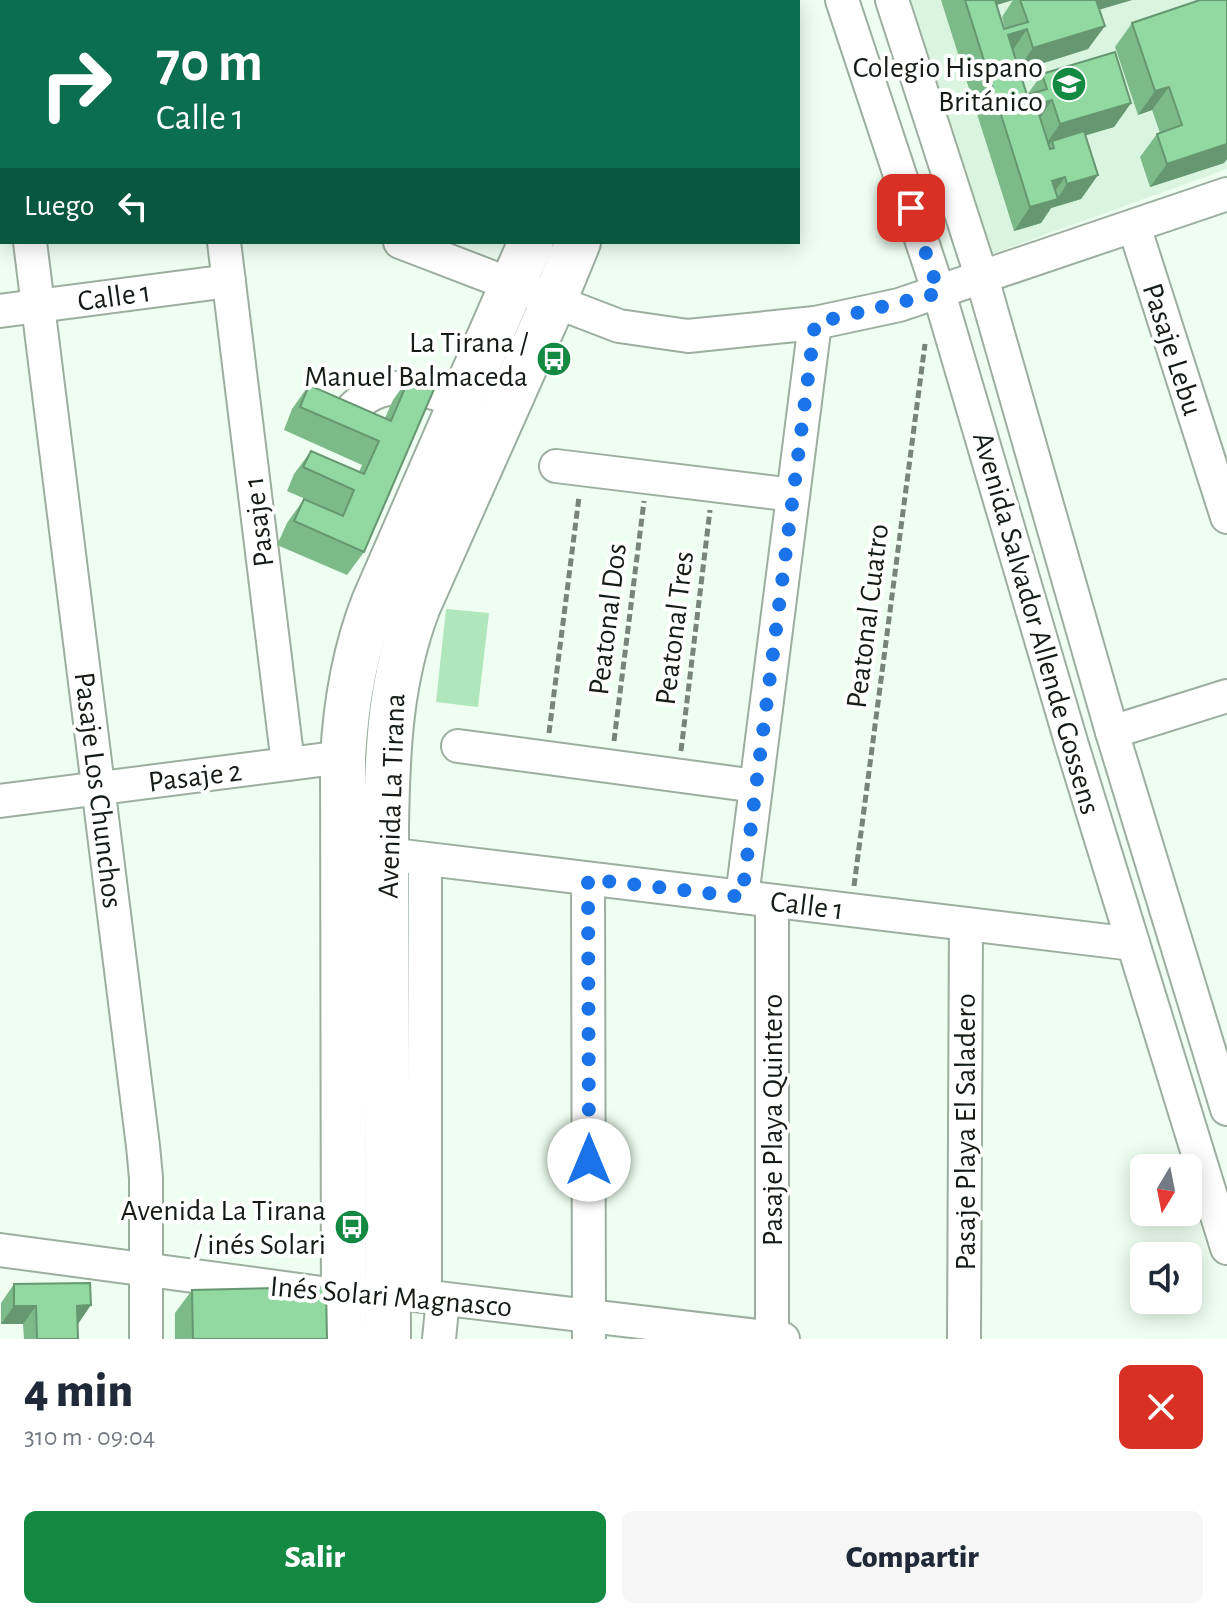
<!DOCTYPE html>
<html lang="es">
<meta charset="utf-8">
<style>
:root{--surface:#fff;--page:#f6f6f7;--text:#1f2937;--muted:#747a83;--accent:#148942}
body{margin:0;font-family:"Alegreya Sans",sans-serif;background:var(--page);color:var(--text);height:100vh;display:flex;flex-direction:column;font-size:30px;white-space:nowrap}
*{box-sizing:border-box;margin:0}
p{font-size:26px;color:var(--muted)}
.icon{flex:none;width:44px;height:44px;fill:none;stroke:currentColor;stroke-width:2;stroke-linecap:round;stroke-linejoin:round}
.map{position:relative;height:1339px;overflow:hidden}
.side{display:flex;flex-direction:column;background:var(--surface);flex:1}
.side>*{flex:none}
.hud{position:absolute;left:0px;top:0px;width:800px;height:244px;box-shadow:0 4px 20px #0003;background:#0b6e4f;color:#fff;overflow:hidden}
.needle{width:52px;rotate:190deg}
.controls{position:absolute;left:1130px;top:1154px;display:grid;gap:16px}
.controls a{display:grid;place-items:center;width:72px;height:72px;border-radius:12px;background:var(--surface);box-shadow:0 4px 20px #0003;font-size:40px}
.pin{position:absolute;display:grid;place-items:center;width:68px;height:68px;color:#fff;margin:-34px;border-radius:16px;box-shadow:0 4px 12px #0006}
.me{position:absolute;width:88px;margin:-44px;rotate:0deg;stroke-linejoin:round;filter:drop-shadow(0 0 6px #0008)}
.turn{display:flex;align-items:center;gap:28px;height:168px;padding:0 24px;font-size:36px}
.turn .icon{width:104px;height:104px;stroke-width:2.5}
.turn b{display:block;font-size:56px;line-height:68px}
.then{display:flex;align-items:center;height:76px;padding:0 24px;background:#0003;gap:16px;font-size:30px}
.round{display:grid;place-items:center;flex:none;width:84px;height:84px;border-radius:12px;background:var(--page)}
.summary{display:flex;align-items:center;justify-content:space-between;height:136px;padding:0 24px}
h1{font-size:48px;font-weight:800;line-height:60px}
.primary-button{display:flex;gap:16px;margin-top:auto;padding:16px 24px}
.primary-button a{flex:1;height:92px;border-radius:12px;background:var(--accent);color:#fff;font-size:32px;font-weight:800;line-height:92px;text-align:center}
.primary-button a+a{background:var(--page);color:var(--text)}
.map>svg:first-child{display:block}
.built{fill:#daf5df}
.green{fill:#b0e6bb}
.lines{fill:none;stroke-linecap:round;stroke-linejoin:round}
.minor-casing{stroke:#9caf9f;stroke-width:36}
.highway-casing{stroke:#9caf9f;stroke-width:48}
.path{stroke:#78837a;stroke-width:5;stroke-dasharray:8 4;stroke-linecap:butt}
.minor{stroke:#fff;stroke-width:32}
.highway{stroke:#fff;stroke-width:44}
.wall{fill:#7dba8a}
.shaded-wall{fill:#669771}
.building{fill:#91d8a1;stroke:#669771;stroke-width:2}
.route{stroke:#1a73e8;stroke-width:14;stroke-dasharray:0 25.2}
.labels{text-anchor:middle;stroke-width:8;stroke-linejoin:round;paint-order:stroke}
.poi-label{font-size:30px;fill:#151c16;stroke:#fff;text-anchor:end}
.street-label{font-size:30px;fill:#151c16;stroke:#fff}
</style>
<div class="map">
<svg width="1227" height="1339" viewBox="0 0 1227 1339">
<rect width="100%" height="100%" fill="#eefef1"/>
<polygon class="built" points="885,0 1227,0 1227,169 964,264"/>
<polygon class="green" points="446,609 489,613 478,707 436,702"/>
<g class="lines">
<defs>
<g id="minor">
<polyline points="842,0 939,293 1072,745 1227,1248"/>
<polyline points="892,0 982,278 1112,732 1227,1109"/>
<polyline points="128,2 129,0"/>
<polyline points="331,2 332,0"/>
<polyline points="0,83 2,83"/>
<polyline points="1134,226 1227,517"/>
<polyline points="30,242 143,1146 146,1178 146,1339"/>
<polyline points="224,242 288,764"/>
<polyline points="400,242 619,326 688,336 815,323 899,305 1227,194"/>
<polyline points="0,311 229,281"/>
<path d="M350,411C384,374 421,389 463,402"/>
<polyline points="556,466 793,495"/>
<polyline points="1112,732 1227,696"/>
<polyline points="458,746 756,786"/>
<polyline points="0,801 343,757"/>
<polyline points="386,854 1133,944"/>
<polyline points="588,879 589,1339"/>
<polyline points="742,897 815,323"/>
<polyline points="772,901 772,1339"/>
<polyline points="0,1250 344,1296 388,1292 783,1339"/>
<polyline points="425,1296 425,859"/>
<polyline points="439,1339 443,1299"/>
<polyline points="964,1339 966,924"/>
</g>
<g id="highway">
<polyline points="627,2 627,0"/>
<polyline points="673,2 673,0"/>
<path d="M344,1339L343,757C346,703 354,653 374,602L531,242"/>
<path d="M388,1339L386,829C387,751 390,679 418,606L553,303L578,242"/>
</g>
</defs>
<use href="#minor" class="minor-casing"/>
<use href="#highway" class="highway-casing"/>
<g class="path">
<polyline points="549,733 579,497"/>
<polyline points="614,741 644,501"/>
<polyline points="681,751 710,510"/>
<polyline points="854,886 925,344"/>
</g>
<use href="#minor" class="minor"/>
<use href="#highway" class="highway"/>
</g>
<g class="wall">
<polygon points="941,0 1013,0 997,5 1004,29 1005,29 1002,17 1013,0 1132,0 1099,9 1088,49 1019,71 1027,95 1042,74 1131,103 1114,127 1085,135 1098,175 1081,199 1051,208 1041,223 1014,231"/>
<polygon points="1227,0 1227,159 1224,163 1150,187 1140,157 1157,134 1160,133 1152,110 1138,115 1115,47 1132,23"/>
<polygon points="410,376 364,552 347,575 277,545 287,523 304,499 337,513 287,491 294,474 311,451 359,472 362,465 284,430 292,409 309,385 385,418 393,400"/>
<polygon points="14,1284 78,1324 78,1339 24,1339 23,1324 1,1324 1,1303"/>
<polygon points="192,1290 327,1339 175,1339 175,1313"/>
</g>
<g class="shaded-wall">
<polygon points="991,0 1013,0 985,8"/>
<polygon points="1094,0 1132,0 1085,14"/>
<polygon points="1105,26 1088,49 1017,71 1033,48"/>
<polygon points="1027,29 1011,53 1008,35"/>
<polygon points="1169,87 1152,110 1138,115 1155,91"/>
<polygon points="1052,100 1036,124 1036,105"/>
<polygon points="1131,103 1114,127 1054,145 1052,141 1048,147 1043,148 1060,124"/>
<polygon points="1227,144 1227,159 1224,163 1150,187 1167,164"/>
<polygon points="1098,175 1081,199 1051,208 1041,223 1014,231 1030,207 1057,199 1067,184"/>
<polygon points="1065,177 1048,201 1052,181"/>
<polygon points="91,1305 78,1324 77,1306"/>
<polygon points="14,1306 36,1306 23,1324 1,1324"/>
</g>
<g class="building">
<polygon points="965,0 995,0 1004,29 1028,22 1020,0 1096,0 1105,26 1033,48 1027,29 1008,35 1027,95 1047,89 1042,74 1115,52 1131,103 1060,124 1052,100 1036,105 1050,149 1054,148 1052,141 1084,131 1098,175 1067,184 1065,177 1052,181 1058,199 1030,207"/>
<polygon points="1200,0 1227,0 1227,144 1167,164 1157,134 1182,125 1169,87 1155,91 1132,23"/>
<polygon points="410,376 435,387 364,552 294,521 304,499 343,516 354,490 303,467 311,451 364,474 379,441 300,407 309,385 391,421"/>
<polygon points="90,1283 91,1305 77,1306 78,1339 37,1339 36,1306 14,1306 14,1284"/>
<polygon points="326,1287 327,1339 193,1339 192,1290"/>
</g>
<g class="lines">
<polyline class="route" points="589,1160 588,879 742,897 815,323 939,293 911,208"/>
</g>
<defs>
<symbol id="school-disc" viewBox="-11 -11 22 22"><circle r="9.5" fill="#148942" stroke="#fff"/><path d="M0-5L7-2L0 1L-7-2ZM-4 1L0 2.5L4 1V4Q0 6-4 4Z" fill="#fff"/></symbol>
<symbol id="bus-disc" viewBox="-11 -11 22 22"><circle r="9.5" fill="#148942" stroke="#fff"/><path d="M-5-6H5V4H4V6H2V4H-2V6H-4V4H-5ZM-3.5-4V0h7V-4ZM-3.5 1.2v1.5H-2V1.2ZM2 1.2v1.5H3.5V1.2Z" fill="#fff"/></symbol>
</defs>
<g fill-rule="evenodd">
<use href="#school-disc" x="1049" y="64" width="40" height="40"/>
<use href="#bus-disc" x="534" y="339" width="40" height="40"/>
<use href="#bus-disc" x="332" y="1207" width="40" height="40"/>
</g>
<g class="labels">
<g class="poi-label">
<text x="1043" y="77">Colegio Hispano<tspan x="1043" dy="34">Británico</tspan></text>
<text x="528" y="352">La Tirana /<tspan x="528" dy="34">Manuel Balmaceda</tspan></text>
<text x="326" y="1220">Avenida La Tirana<tspan x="326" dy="34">/ inés Solari</tspan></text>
</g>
<g class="street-label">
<text transform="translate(114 296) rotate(-8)" y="10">Calle 1</text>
<text transform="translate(1173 349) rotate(72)" y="10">Pasaje Lebu</text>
<text transform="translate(258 522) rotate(-97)" y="10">Pasaje 1</text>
<text transform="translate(867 616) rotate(-83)" y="10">Peatonal Cuatro</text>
<text transform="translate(607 619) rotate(-83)" y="10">Peatonal Dos</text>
<text transform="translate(1037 623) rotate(74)" y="10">Avenida Salvador Allende Gossens</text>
<text transform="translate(674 628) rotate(-83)" y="10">Peatonal Tres</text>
<text transform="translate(195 776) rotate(-7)" y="10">Pasaje 2</text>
<text transform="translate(99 790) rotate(83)" y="10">Pasaje Los Chunchos</text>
<text transform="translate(391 796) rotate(-88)" y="10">Avenida La Tirana</text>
<text transform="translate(807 905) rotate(7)" y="10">Calle 1</text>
<text transform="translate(772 1120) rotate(-90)" y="10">Pasaje Playa Quintero</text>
<text transform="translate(965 1132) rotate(-90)" y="10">Pasaje Playa El Saladero</text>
<text transform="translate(391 1296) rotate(5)" y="10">Inés Solari Magnasco</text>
</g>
</g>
</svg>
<div class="controls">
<a><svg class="needle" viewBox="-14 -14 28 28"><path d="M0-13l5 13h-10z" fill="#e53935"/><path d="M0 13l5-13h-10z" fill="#747a83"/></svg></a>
<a><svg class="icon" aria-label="sound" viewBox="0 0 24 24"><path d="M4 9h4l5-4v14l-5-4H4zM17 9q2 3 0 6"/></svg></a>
</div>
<div class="pin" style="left:911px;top:208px;background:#d93025"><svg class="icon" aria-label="arrive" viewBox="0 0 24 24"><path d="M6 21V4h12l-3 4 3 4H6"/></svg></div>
<svg class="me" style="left:589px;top:1160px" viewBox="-20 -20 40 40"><circle r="19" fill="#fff"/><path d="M0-13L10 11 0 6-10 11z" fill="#1a73e8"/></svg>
<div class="hud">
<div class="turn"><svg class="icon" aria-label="right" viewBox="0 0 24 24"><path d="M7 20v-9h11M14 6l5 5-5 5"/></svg><div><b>70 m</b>Calle 1</div></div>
<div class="then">Luego<svg class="icon" aria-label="left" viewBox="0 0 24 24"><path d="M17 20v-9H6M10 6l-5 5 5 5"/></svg></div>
</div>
</div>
<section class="side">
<div class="summary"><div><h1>4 min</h1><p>310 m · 09:04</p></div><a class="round" style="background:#d93025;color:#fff"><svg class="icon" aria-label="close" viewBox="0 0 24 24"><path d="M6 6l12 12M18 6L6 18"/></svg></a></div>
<div class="primary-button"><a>Salir</a><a>Compartir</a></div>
</section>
